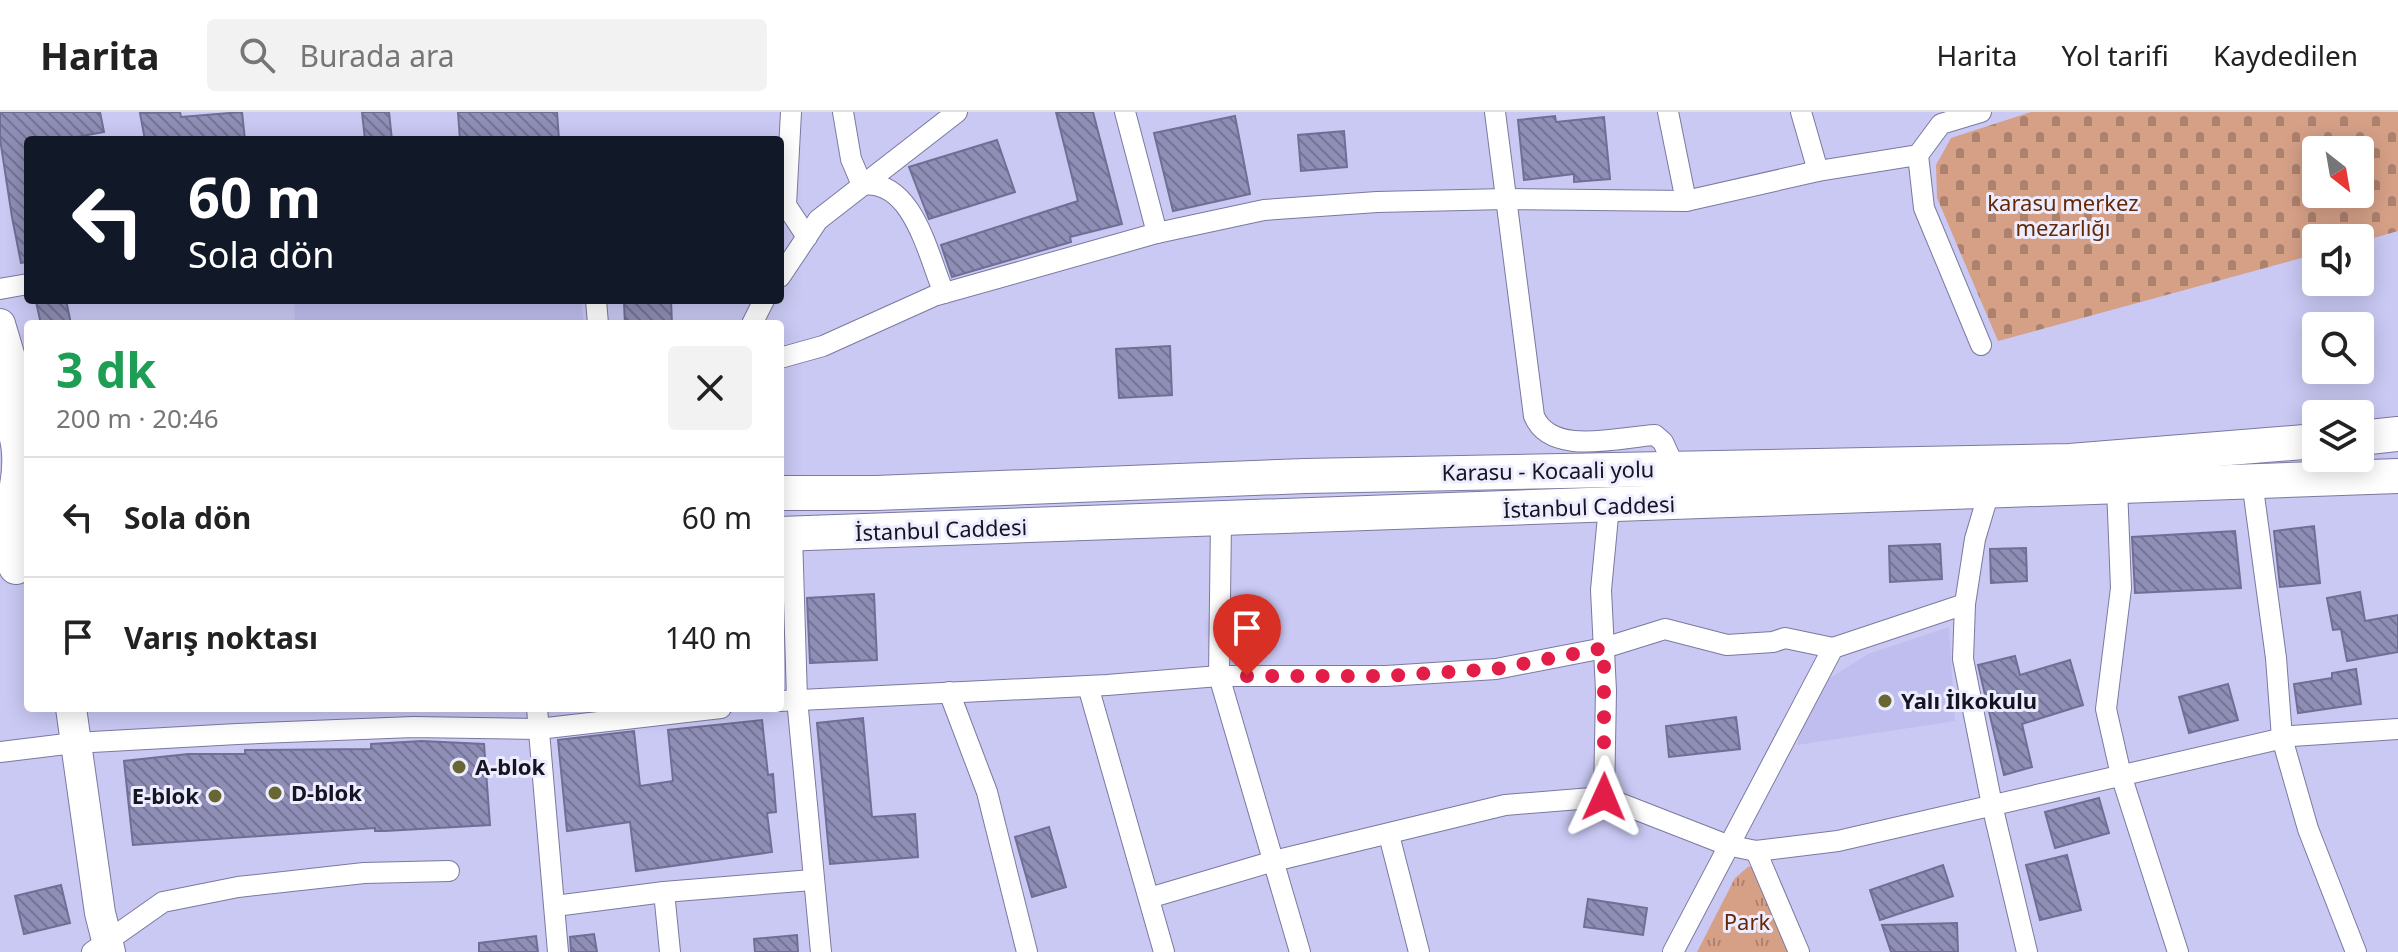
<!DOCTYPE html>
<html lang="tr">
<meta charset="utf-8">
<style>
:root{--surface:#fff;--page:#f2f2f2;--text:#222;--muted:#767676;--line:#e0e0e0}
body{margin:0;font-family:"Noto Sans",sans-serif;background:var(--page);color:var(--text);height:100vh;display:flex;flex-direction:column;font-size:30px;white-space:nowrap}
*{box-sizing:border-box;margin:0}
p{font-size:26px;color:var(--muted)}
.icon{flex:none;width:44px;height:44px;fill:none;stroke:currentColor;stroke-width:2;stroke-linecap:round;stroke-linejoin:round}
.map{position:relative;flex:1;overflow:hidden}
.sheet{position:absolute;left:24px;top:208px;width:760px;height:392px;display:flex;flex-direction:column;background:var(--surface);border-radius:8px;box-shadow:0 4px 20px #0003}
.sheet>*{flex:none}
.guide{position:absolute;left:24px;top:24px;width:760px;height:168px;border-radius:8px;box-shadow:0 4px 20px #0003;background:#111827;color:#fff;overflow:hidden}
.needle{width:52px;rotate:149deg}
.tools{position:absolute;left:2302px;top:24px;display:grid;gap:16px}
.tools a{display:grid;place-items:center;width:72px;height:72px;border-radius:8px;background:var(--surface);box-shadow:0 4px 20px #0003;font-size:40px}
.pin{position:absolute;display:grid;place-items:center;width:68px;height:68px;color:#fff;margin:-82px -34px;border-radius:50% 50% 50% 0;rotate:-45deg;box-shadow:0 0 8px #0007}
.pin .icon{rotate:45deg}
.me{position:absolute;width:88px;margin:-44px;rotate:1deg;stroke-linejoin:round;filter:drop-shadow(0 0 6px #0008)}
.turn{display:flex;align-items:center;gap:28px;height:168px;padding:0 32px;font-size:36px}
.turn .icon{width:104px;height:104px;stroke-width:2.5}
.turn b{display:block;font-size:56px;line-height:68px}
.round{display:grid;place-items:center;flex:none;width:84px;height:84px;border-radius:8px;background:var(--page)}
.headline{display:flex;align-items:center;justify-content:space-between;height:136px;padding:0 32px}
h1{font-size:48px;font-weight:700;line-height:60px;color:#1e9e55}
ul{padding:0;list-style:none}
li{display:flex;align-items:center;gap:24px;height:120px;padding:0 32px;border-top:2px solid var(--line)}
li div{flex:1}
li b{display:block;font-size:30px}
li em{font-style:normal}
header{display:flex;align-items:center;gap:48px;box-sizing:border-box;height:112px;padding:0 40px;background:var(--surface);border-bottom:2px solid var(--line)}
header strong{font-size:38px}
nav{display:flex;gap:44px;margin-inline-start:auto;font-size:28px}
.search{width:560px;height:72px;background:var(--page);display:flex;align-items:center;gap:20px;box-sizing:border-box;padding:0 28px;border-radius:8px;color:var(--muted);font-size:30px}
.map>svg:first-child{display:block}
.built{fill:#bfbeef}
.grass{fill:url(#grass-tufts)}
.cemetery{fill:url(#cemetery-stones);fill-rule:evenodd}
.building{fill:url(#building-back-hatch);stroke:#706e95;stroke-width:2}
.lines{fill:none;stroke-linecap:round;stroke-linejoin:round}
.minor-casing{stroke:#7a79a0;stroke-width:22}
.secondary-casing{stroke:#7a79a0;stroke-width:32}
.trunk-casing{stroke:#7a79a0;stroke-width:36}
.minor{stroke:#fff;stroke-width:20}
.secondary{stroke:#fff;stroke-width:30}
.trunk{stroke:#fff;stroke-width:34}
.route{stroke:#e11d48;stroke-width:14;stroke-dasharray:0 25.2}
.poi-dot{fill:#686632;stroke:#ededff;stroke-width:3}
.labels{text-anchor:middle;stroke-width:6;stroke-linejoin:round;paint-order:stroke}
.park-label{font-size:22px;fill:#632907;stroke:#ededff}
.street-label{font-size:22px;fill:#151423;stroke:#ededff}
.poi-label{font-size:22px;font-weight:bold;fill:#151423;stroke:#ededff;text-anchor:start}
</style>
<header>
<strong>Harita</strong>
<div class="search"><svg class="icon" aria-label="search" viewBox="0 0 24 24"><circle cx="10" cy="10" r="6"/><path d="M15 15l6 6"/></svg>Burada ara</div>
<nav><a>Harita</a><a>Yol tarifi</a><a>Kaydedilen</a></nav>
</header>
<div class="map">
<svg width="2398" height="840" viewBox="0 0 2398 840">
<defs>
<pattern id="grass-tufts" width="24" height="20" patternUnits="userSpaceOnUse" patternTransform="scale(2)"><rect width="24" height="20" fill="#d6a087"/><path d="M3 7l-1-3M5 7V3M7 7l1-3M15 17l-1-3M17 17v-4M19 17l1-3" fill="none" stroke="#ac816e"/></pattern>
<pattern id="cemetery-stones" width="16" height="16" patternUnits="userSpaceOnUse" patternTransform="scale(2)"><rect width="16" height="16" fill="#d6a087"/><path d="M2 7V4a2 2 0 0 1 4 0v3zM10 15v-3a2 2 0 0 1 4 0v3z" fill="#ac816e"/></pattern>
<pattern id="building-back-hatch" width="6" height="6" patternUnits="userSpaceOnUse" patternTransform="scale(2)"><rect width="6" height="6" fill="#8f8eb6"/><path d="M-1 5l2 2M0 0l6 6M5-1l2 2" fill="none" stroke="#747394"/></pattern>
</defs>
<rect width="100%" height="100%" fill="#cac9f4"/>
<g class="built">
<polygon points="294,188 581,188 584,212 295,212"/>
<polygon points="1949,515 1955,609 1797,633 1804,610 1827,568 1868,542"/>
</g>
<polygon class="grass" points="1749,754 1758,760 1793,840 1697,840 1735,766"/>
<path class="cemetery" d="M2031,0H2398V119L2360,130V126H2316V142L1998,229L1937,86L1936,53L1951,26ZM2316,38H2360V82H2316Z"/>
<g class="building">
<polygon points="0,0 100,0 104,20 61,28 28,28 28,150 21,151 12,105 0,27"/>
<polygon points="180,0 181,5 242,0 245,28 145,28 140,1"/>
<polygon points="362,0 389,0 392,28 365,28"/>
<polygon points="458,0 557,0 559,28 460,28"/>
<polygon points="1056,0 1093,0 1122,112 1070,125 1071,130 952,165 941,133 1078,89"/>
<polygon points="1235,4 1250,82 1173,99 1154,21"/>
<polygon points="1555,4 1556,10 1604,5 1610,67 1574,70 1574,62 1524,68 1518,8"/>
<polygon points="1344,19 1347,55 1301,59 1298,23"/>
<polygon points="997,28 1015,80 929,107 909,55"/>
<polygon points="66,188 71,212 41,212 36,190"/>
<polygon points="671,188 672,212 625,212 624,191"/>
<polygon points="1170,234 1172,283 1119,286 1116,237"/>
<polygon points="2314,414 2320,471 2280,475 2274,419"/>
<polygon points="2235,419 2241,476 2135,481 2132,425"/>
<polygon points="1940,432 1942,467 1890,470 1889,434"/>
<polygon points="2026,436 2027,469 1991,471 1990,437"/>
<polygon points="2360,480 2365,509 2398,503 2398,540 2347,549 2341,517 2333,518 2327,486"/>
<polygon points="874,482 877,548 810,551 807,486"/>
<polygon points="2015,544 2020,563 2070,548 2083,593 2022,612 2032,655 2004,663 1978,553"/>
<polygon points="2356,557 2361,592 2298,601 2294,572 2332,566 2332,561"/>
<polygon points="2228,572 2238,608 2189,621 2179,585"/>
<polygon points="1736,605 1740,637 1669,645 1666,614"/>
<polygon points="863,606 872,705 915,702 918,745 830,752 817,611"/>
<polygon points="762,608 768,663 773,662 776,700 767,701 772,740 636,759 630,710 567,719 558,628 634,619 640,674 673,669 668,618"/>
<polygon points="422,629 484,632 490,713 385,719 375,719 375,716 133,733 124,649 188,642 245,642 245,638 371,637 371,632"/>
<polygon points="2099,686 2109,721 2055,736 2045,700"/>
<polygon points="1049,715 1066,775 1032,785 1015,725"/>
<polygon points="2067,743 2081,798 2040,808 2026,753"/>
<polygon points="1943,753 1953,784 1880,808 1870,778"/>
<polygon points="61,773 70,811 24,822 15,784"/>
<polygon points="1588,787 1647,796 1643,823 1584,815"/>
<polygon points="1957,811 1958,840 1891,840 1882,813"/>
<polygon points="594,822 597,840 571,840 570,825"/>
<polygon points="797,823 798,840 755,840 754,827"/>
<polygon points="536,824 538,840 479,840 479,831"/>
</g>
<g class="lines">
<defs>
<g id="minor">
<polyline points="791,0 786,93 807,125"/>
<path d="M843,0L851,47L862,73C913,66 928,144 944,181"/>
<polyline points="1125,0 1157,121"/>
<path d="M1495,0L1534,304C1551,345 1619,325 1655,323L1663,330L1675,356"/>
<polyline points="1668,0 1686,89"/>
<polyline points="1801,0 1818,59"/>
<polyline points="780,165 818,108 957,0"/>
<polyline points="0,177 28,172"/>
<polyline points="596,188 598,212"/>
<polyline points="752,212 764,188"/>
<polyline points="1981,233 1924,96 1918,43 1941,12 1981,0"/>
<polyline points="780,246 823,234 934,184 1157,121 1264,98 1377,90 1506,87 1686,89 1818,59 1918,43"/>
<polyline points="2252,369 2276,546 2282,626 2308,717 2356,840"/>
<polyline points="2117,375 2121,476 2106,597 2121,663 2178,840"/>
<polyline points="1989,380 1975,427 1965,492 1963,547 1992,693 2027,840"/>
<polyline points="1221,409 1219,564 1300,840"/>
<polyline points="792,422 797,587 821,840"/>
<polyline points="1088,574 1164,840"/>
<polyline points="949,580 987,680 1027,840"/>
<polyline points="780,589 1107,573 1219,564 1386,564 1496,557 1604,536 1665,517 1727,533 1773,530 1785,526 1833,536"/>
<polyline points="537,596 558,840"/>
<polyline points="0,640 74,631 237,622 413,615 538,617 721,596"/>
<polyline points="1604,685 1606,579 1601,478 1609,394"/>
<polyline points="1389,723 1419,840"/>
<polyline points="1756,739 1799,840"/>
<polyline points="664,780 670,840"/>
<polyline points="1149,786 1274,749 1505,693 1604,685 1727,733 1756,739 1838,729 2292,624 2398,617"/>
<polyline points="555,794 664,780 812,768"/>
<polyline points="92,840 163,790 238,775 364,761 449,759"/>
<polyline points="1673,840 1833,536 1965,492"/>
</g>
<g id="secondary">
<polyline points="0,212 26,299"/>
<path d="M0,274C14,320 24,340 12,388"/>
<polyline points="71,596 100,801 110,840"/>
</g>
<g id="trunk">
<polyline points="2360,326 2398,322"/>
<polyline points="780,381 876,381 1305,364 2070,349 2316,329"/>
<polyline points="12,388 16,455"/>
<polyline points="780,422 2398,364"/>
</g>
</defs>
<use href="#minor" class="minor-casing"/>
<use href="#secondary" class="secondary-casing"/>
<use href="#trunk" class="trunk-casing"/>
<use href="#minor" class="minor"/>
<use href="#secondary" class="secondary"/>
<use href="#trunk" class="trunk"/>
</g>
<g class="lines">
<polyline class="route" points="1247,564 1386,564 1496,557 1604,536 1604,685"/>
</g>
<g class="poi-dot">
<circle cx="1885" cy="589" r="8"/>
<circle cx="459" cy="655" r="8"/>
<circle cx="275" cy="681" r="8"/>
<circle cx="215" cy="684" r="8"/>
</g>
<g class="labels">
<g class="park-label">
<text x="2063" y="99">karasu merkez<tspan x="2063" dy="25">mezarlığı</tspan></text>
<text x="1747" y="818">Park</text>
</g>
<g class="street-label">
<text transform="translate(1548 359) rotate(-1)" y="8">Karasu - Kocaali yolu</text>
<text transform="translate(1589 395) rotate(-2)" y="8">İstanbul Caddesi</text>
<text transform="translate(941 418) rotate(-2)" y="8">İstanbul Caddesi</text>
</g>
<g class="poi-label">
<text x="1901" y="597">Yalı İlkokulu</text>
<text x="475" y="663">A-blok</text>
<text x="291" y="689">D-blok</text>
<text x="199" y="692" text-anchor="end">E-blok</text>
</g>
</g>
</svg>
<div class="tools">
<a><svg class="needle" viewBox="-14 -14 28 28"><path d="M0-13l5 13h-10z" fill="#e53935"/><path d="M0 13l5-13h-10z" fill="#767676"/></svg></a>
<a><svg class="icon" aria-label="sound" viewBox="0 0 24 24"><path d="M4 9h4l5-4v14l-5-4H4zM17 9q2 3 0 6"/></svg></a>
<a><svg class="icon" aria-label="search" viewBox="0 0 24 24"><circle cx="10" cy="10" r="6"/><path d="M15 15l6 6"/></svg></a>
<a><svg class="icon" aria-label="layers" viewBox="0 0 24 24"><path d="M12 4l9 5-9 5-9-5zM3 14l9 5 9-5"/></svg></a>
</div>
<div class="pin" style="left:1247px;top:564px;background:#d93025"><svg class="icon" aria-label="arrive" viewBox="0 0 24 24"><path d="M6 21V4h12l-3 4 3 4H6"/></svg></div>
<svg class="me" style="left:1604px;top:685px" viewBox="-20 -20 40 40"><path d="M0-17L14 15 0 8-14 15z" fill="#e11d48" stroke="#fff" stroke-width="4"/></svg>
<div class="guide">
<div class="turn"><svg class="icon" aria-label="left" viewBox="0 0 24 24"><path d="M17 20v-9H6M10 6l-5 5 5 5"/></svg><div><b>60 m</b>Sola dön</div></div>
</div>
<section class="sheet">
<div class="headline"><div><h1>3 dk</h1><p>200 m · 20:46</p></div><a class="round"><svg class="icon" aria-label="close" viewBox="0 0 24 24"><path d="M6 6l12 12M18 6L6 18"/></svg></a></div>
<ul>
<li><svg class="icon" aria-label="left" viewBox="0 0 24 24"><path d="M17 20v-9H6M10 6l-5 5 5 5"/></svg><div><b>Sola dön</b></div><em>60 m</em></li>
<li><svg class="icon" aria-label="arrive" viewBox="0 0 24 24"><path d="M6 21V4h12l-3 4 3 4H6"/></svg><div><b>Varış noktası</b></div><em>140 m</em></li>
</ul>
</section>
</div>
